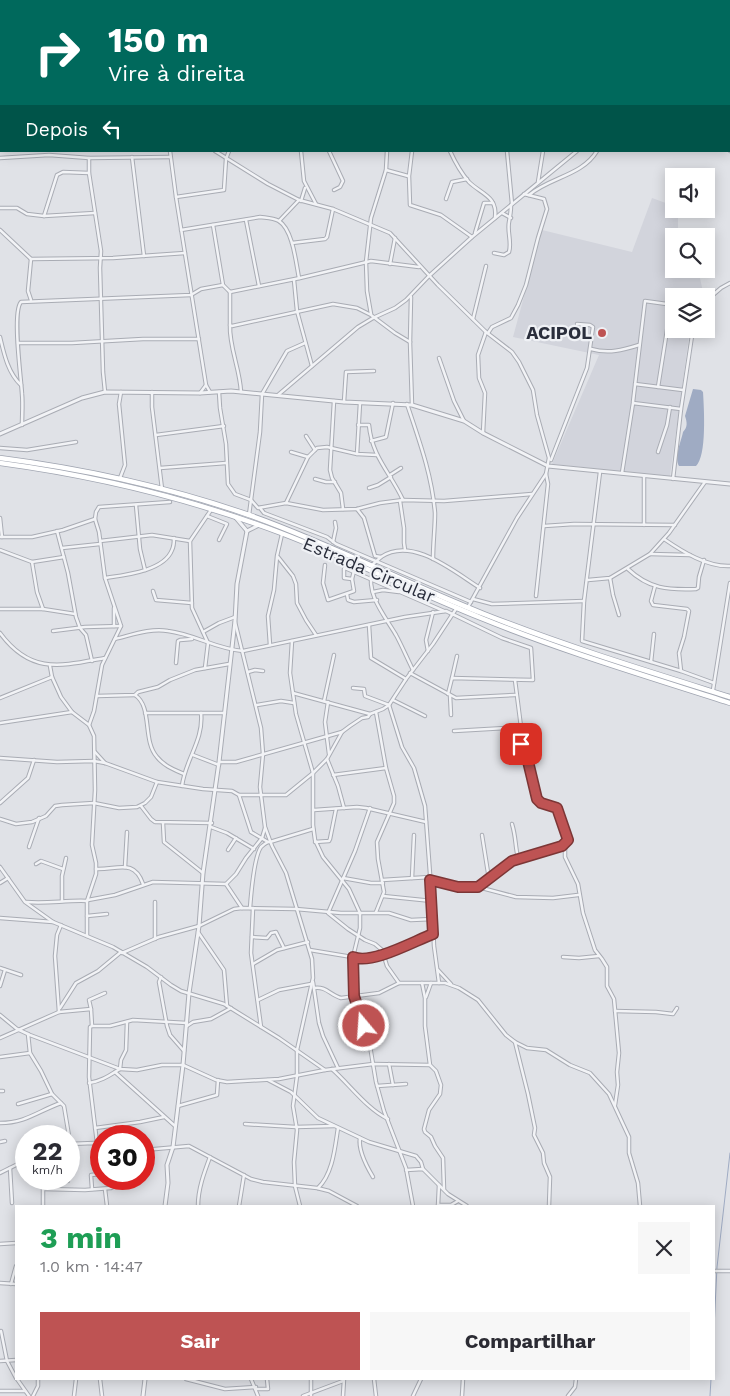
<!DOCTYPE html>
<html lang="pt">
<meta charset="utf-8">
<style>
:root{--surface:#fff;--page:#f7f7f7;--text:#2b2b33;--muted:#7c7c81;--accent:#be5353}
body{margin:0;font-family:"Work Sans",sans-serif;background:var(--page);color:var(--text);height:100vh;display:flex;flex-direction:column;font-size:19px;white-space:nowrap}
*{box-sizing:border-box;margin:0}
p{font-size:16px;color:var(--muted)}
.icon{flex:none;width:28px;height:28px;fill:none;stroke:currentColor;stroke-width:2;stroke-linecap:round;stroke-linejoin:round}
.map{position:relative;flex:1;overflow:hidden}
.details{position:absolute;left:15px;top:1205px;width:700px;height:175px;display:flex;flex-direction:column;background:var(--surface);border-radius:0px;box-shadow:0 2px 12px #0003}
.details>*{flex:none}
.hud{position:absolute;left:0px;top:0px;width:730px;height:152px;box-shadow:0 2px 12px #0003;background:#00695c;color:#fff;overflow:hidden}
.fabs{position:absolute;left:665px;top:168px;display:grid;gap:10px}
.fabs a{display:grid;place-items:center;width:50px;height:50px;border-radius:0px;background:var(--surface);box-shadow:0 2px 12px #0003;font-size:25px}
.speed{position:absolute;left:15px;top:1125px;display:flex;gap:10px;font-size:25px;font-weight:700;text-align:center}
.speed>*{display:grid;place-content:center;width:65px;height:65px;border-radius:50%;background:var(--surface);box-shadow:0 2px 12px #0003;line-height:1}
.speed small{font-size:12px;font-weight:400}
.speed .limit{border:8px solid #d22;background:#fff;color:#111}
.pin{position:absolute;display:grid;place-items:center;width:42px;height:42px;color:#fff;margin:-21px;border-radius:10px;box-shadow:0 2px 8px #0006}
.me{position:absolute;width:55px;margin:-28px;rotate:342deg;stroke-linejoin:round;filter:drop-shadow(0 0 4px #0008)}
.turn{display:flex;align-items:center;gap:18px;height:105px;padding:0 25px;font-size:22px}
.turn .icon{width:65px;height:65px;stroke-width:2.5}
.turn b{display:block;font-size:35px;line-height:42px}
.then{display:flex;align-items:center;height:48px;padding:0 25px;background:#0003;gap:10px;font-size:19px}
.round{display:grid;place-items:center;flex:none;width:52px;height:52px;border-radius:0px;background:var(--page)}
.headline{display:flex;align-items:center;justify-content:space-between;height:85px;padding:0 25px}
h1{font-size:30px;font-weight:700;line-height:38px;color:#1e9e55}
.action{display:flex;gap:10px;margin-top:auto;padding:10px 25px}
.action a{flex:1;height:58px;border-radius:0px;background:var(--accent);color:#fff;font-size:20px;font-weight:700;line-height:58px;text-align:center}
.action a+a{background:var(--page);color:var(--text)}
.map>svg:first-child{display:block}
.built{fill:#d2d4dc}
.water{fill:#9fabc3}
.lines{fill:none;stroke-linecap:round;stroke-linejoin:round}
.stream{stroke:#9fabc3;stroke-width:1}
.minor-casing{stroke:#a9acb4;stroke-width:4.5}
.tertiary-casing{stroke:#a9acb4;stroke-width:5}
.primary-casing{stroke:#a0a5b1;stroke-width:6}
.minor{stroke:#f2f3f6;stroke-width:2.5}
.tertiary{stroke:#f2f3f6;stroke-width:3}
.primary{stroke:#fff;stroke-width:4.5}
.route-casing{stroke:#7c3636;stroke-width:12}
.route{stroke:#be5353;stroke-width:9}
.poi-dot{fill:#be5353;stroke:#eff1f5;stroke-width:2}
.labels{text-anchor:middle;stroke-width:4.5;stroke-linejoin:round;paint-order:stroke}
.poi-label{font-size:18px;font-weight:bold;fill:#2a2e3c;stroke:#eff1f5;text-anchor:end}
.street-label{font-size:18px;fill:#2a2e3c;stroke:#eff1f5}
</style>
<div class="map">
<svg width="730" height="1396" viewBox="0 0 730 1396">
<rect width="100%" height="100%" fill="#e0e2e7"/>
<polygon class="built" points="652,198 674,206 674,209 678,209 678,236 674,236 674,269 699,274 704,296 674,296 674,329 690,329 670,476 552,464 599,355 513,337 542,230 632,252"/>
<path class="water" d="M693,389L701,390L703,392C704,408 707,456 696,466H679C674,457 681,442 683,432C688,427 687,422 685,416Z"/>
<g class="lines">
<g class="stream">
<polyline points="714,1329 717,1267 730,1153"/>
<polyline points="710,1396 711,1379"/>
</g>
<defs>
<g id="minor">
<polyline points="84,0 84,1"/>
<polyline points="135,0 135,1"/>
<polyline points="205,0 208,1"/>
<polyline points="269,0 270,1"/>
<polyline points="399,0 407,1"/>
<polyline points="592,0 592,1"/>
<polyline points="625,0 625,1"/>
<polyline points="656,0 656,1"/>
<polyline points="12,1 13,0"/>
<polyline points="308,1 308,0"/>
<polyline points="344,1 345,0"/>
<polyline points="382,1 382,0"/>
<polyline points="429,1 429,0"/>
<polyline points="464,1 464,0"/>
<polyline points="502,1 502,0"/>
<polyline points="539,1 539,0"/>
<polyline points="573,1 577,0"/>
<polyline points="671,1 672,0"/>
<polyline points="0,9 1,9"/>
<polyline points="0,31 1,33"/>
<polyline points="729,33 730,32"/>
<polyline points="0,110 1,110"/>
<polyline points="729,150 730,151"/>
<polyline points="170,151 176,197 206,385 210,392"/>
<polyline points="215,151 268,184 299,200 333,209 390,233 438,285 486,332 512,352 519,362 533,390 537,415 549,458 546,474 517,518 468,607"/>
<polyline points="301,151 304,181 316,204"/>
<polyline points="329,151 343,181 340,187 334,190"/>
<polyline points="412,151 409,176 410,205 441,215 472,237"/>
<path d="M450,151C455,162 461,173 469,182C481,194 498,196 495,218"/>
<polyline points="507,151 512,204"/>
<polyline points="132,157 144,256"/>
<polyline points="0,158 49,155 89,158 170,157"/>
<polyline points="89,158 89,173 101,251 100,268 103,372 105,392"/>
<polyline points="386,170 408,176"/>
<polyline points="538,182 543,151"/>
<path d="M529,195C550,177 582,176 597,151"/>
<polyline points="176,197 224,190 226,159 229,151"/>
<polyline points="446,199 452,182 467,179"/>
<polyline points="301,201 305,188"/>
<polyline points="0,208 17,208 27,214 44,216 95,213"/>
<polyline points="502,213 511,218"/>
<polyline points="44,216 57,175 63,172 89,173"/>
<polyline points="246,220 259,286"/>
<polyline points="279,221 299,200"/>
<polyline points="213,225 223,285 230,292 300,278 371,261 419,267"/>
<polyline points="0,230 31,259 113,258 185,253"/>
<path d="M181,230L260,217C267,218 273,218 279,221C293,230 296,263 299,278"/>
<polyline points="475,233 484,203 493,203"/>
<polyline points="292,243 325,239 327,237 333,209"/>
<path d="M494,253L504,255L509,252C512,242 507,232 509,222C510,217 511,212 511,205"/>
<polyline points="31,259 28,291 31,300"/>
<polyline points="390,264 395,238"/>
<polyline points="294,280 297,311 312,366"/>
<polyline points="230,292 230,325 232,326 333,304 357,308 371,315 395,333 410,342"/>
<polyline points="411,297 410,342 412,405"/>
<polyline points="706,301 721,288 730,283"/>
<polyline points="371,314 367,291 366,262 371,218 386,170 387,151"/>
<polyline points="473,319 486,266"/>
<path d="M230,325C229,347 240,369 241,392"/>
<polyline points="488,333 492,327 511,318 518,305 526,285 538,238 547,209 544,199 524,194"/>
<path d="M0,337C4,354 8,373 21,385"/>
<polyline points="18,343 72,343 143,339 199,339"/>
<path d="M591,349C609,354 623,350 639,345"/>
<polyline points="439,358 454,401 464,421"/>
<polyline points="635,384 683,390"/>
<polyline points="658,387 671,305"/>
<polyline points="152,392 152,407 162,489"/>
<polyline points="219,392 220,408 226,444 228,484 235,494 251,500 258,508 286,503 323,510 357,509 380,503 403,500 444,501 532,494"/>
<polyline points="200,393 206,385"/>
<polyline points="278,395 358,327 373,318 395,308 406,300 429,276 472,237 577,151"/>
<polyline points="334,401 330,470 332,478 341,493 343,509"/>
<polyline points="344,402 346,372 374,371"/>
<polyline points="633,402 645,301 674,305"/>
<path d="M407,404C419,440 432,475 435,513C435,528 433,543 433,559"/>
<path d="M22,425C22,415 23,404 22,394C21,377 12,312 21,302L191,295L201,289L223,285"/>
<path d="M358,425H369C372,457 390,472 403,500"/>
<polyline points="483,433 485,393 479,378 478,355 486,332"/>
<polyline points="156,435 224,426"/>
<polyline points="306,436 315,450"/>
<polyline points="371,441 386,437 393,403"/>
<polyline points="0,448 27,450 76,442"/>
<polyline points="291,452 308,457"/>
<polyline points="658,452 667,425 670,407"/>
<polyline points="357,454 360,403"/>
<polyline points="551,460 587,368 593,327 590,325 577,324"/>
<polyline points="160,468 226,463"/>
<polyline points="600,472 584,601 582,641 681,671 714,683"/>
<polyline points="622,473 633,403 681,409 693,329"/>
<polyline points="390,475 401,468"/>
<polyline points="644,476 644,525"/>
<polyline points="120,478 125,465 119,404 121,392"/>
<polyline points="315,479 326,482 335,482"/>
<polyline points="673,479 681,409"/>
<polyline points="369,488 378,485 391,477"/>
<polyline points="400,501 404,528 404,543 405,550"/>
<polyline points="286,503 308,457 317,448 327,447 357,454 377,455"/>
<polyline points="136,505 140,549 145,570"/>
<polyline points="260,508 264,513 327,537 336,544 471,602"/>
<path d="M357,509L364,518L375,556L381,557C412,536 453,571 480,588"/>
<polyline points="249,515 260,432 262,394 287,351 305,343"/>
<polyline points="207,516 227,524 219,540"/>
<polyline points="0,518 2,537"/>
<polyline points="544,526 574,524 675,525"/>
<polyline points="57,531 68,573 76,617 80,628 86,635 92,661"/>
<polyline points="0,537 32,537 63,530 95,519"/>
<path d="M664,539C683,552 707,567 730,566"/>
<polyline points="100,541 152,535 190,541"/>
<polyline points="333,542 336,528 335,522"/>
<polyline points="62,548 100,544"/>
<polyline points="0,550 32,562 64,557"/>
<polyline points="650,554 690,555"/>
<polyline points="278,557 293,576 296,584 297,603 306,620 316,635"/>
<polyline points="32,562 37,592 43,609"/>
<polyline points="325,565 323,583 328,600 354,591 352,579 354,571"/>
<polyline points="372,565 381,557"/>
<path d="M628,569C649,589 668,590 696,589L698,588L699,577L704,560"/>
<path d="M372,571C366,595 385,616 396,635C402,646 407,658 413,670"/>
<path d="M105,578C125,575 164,571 172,550C174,546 174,542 174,538"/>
<polyline points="610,578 613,595 619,615"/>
<polyline points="352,579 344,578 344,569 345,568 444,611"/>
<polyline points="588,580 610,578 650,554 669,533 705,482"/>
<polyline points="655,586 651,601 653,605 687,609 689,611 684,637 679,653 681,671"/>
<polyline points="153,591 156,600 192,603"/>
<polyline points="373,592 383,590 399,592 401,585"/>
<polyline points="347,594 348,600 354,602 377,600"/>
<polyline points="536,596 548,484 546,474"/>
<polyline points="473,599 492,604 584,601"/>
<polyline points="0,609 43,609 75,614"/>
<polyline points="235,622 261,728 263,754 260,787 265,827 272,846 286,873 312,959 313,978 297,1050 297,1076 293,1106 297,1130 294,1162 295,1186 300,1206"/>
<polyline points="369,625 371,658 406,679"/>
<polyline points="114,626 114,608"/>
<polyline points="53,631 85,627 121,626"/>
<polyline points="203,632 219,623 235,617"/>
<path d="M0,633C31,675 61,666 105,658"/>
<path d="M115,639C132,635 150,628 168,631C194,634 216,649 243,651L405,617L446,611L502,638L531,648L533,680L452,678L448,694"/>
<polyline points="292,641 290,673 296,714 313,773 313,825 315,840 323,857 349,889 360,913 360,928 353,957 355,996 370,1046 376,1082 384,1111 406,1168 413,1206"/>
<polyline points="270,645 268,616 274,590 277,556 282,534"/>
<polyline points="428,651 426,640 433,612"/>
<polyline points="651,662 654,634"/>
<polyline points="176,663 178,641 180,640 192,639"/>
<polyline points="50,666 52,677 61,697 72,712 89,725 94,736 95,790 92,845 96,863 96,874 87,901 87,936"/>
<polyline points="205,668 208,643 192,608 190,541 211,510"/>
<polyline points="248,672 255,670 263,671"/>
<polyline points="410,673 456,698 515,695"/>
<polyline points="452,678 457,656"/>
<polyline points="515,680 521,727 521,744 526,753 535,794 538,801 555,807 558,809 568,840 565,849"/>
<polyline points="353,688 364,689 365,696 389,705"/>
<polyline points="713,690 730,583"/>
<polyline points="293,693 370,714 383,709 389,705 406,679 433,644 456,609"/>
<path d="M135,695C153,707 142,740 157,757C164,766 175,770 184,774"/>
<polyline points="450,695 451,715"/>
<polyline points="97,696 135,695 138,692 158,687 170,680 195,670 229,664"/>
<polyline points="0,698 52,677"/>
<polyline points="393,700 425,716"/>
<polyline points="324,701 334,655"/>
<polyline points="328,702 325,722 329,754"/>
<polyline points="257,705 281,701 294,703"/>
<polyline points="389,705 402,747 414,768 425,806 432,901 434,946 439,983"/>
<polyline points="145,713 225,713"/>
<polyline points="0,723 72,712"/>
<polyline points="89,725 94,711 102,665 121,626 105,578 99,532 95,519 96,512 99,507 170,502"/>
<polyline points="454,731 521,727"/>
<polyline points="95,752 105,763"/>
<polyline points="193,755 219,765"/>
<polyline points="0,758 57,762 94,761 105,763 157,782 203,789 232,791 239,795 286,795 313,773 327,759 342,732 350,726 362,718 368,717 370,714"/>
<polyline points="327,759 338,786 344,808"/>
<polyline points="219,762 236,762 342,732"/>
<polyline points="333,775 386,768"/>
<path d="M182,786C185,760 204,740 201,713"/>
<polyline points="239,795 251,832 268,842 270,842 313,829"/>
<polyline points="0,803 28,778 34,760"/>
<polyline points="141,806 151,819 155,822 212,823"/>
<polyline points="370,808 355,851 328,913 348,929 365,940 375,944 382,950 387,966 399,983"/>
<polyline points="314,810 357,807 366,808 426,822"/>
<polyline points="0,819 16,824 32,822 46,816 55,806 62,805 94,803 119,808 137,807 145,803 151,797 157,782"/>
<polyline points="163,823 164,842 203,873"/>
<path d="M512,824C516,837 515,845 518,858"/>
<polyline points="211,827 227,833 254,849"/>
<polyline points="482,835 489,879"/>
<polyline points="315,842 329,841 330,839 336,809"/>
<polyline points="562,846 565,849 565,857 578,884 583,913 595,950 602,959 607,967 607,986 614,999 619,1053 617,1072 618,1085 615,1105"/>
<polyline points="29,847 39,818"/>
<polyline points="228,850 236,838"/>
<polyline points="36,864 41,861 63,869"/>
<polyline points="0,867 25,902 53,922 113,947 147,967 171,985 181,991 224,1004 279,1038 325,1070"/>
<polyline points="125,867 127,832"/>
<path d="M96,869C117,870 134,858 143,884"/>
<polyline points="343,878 371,883 383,883"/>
<polyline points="412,878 414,835"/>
<polyline points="382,880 430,877"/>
<polyline points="430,880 458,887 478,887 516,897 553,898 578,895"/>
<polyline points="0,883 8,878"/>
<polyline points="226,884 242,908"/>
<polyline points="478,887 512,861 562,846 567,840"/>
<polyline points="383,896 432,901"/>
<polyline points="88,900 115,895 153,882 226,884 236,874 246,858 262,838 265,828"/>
<polyline points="62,901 62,876 66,858"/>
<path d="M26,902C47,904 66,900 87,901"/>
<path d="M250,908C251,895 254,857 261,847C263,845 266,843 268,842"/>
<polyline points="253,908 251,953 261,1027"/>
<polyline points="376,912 384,892 378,859 377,842 394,803 394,796 386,768 376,712"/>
<polyline points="87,916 107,914"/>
<polyline points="0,918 53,922"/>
<polyline points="61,925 57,935 55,956 59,1012 91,1009 92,1026 110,1026 133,1020 187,1023"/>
<polyline points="198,932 224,970 227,1006"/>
<polyline points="252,937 267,938 271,933 276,932 284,948"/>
<polyline points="155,939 155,902"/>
<polyline points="310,950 364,959 383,954 433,934"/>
<polyline points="122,953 159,937 199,926 234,909 242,908 296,909 341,913 389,913 411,920 433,919"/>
<polyline points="563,957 579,958 599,956"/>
<polyline points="253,964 277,950 308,942"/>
<polyline points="0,968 21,975"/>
<polyline points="438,970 451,984"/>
<polyline points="161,977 159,982 167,1026 170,1035 184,1051"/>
<polyline points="313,982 319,1023 323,1036 338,1068"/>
<polyline points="422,983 425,998 425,1026 430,1065 436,1071 441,1085 440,1094 429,1110 424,1129 425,1132 431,1137 435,1146 443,1158 444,1189"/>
<polyline points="0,986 5,970"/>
<path d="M314,988C326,986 330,995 341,998L379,993L399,983H445L459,988L478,1000L506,1035L515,1042L527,1048L546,1050L570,1065L590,1073L609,1094L629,1137V1153L638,1183L640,1206"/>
<polyline points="426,997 431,983"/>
<polyline points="258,1000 279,990 311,984"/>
<polyline points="60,1008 76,983 98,971 121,952"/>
<polyline points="91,1009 89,1000 105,993"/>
<polyline points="615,1011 656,1012 673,1014 677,1008"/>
<polyline points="0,1015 17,1029 30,1035 120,1069 137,1070 162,1065 183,1065 216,1080 227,1082 279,1079 325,1070 373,1064 430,1065"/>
<polyline points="92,1026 90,1027 89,1077 97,1143"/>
<polyline points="187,1026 193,1022 211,1019 231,1008"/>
<polyline points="28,1034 30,1053 41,1071 52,1094 64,1106 69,1136"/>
<polyline points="0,1038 59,1012"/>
<polyline points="515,1042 528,1094 535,1128 534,1135 543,1153 544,1163 550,1177 549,1206"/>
<polyline points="0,1057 30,1053"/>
<polyline points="389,1064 393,1085"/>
<path d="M332,1069C350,1085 367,1109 388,1119"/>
<polyline points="115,1072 175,1126"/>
<polyline points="268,1080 291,1092 318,1118 369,1142 416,1156 421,1162 423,1169"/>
<path d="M89,1083C102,1081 110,1075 120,1069L121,1060L126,1050L127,1022"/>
<polyline points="377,1086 406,1084"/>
<polyline points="0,1091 3,1091"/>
<polyline points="18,1104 52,1094"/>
<polyline points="178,1106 217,1095 218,1080"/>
<path d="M0,1123C26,1123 38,1111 61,1103"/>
<polyline points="245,1124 296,1127 334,1126"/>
<polyline points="95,1128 140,1122 164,1117"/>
<polyline points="69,1137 69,1150"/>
<path d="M360,1138C358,1150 367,1167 373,1177"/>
<polyline points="0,1142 5,1141"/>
<polyline points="69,1144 94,1143 101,1144"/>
<polyline points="144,1150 189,1146 251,1179 263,1182 317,1188 329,1191 357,1206"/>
<polyline points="10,1168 12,1203"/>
<polyline points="406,1170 423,1169 448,1194 467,1206"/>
<polyline points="0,1173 26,1160"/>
<polyline points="68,1179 68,1181"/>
<path d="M318,1188C333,1174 335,1147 338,1128"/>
<polyline points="44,1189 85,1190 111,1188 113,1187 114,1179"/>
<polyline points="92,1189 91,1175 101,1174"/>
<polyline points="105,1189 107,1206"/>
<polyline points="438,1205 451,1205 458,1201"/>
<polyline points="43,1206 43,1179"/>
<path d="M198,1206C198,1189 204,1173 210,1157"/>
<polyline points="239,1206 244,1175"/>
<polyline points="438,1206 439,1185"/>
<polyline points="0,1244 16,1243"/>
<polyline points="714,1271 730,1271"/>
<polyline points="0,1283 16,1284"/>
<polyline points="11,1284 16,1266"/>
<polyline points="1,1331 7,1361 16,1378"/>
<polyline points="0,1361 16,1360"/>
<polyline points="17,1379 29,1396"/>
<polyline points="100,1379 102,1396"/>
<polyline points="186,1379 225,1389 256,1387"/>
<polyline points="251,1379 258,1396"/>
<polyline points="311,1379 311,1396"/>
<polyline points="374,1379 376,1396"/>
<polyline points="256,1389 268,1389 267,1379"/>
<polyline points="0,1391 25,1391"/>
<polyline points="33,1396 38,1386 38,1379"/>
<polyline points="74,1396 76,1379"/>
<polyline points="303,1396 343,1381"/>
<polyline points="343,1396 344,1379"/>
<polyline points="413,1396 421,1379"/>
<polyline points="462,1396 463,1379"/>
<polyline points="568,1396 575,1387 576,1379"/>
</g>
<g id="tertiary">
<polyline points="0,434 82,398 105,392 200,393 231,391 344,402 412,405 464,421 483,433 548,466 730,484"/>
<polyline points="236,518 247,531"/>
<polyline points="247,531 259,525"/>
<polyline points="165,1206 168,1183 167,1165 173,1147 183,1065 189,993 199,926 203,873 219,762 235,621 237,584 247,531"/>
<polyline points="143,1396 145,1379"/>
</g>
<g id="primary">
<path d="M0,458C85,469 168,487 249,515C329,543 405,583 484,614C565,646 647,671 730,697"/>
<path d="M0,463C96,476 191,499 281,533C349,559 414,591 481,618C562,651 646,676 730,703"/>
</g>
</defs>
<use href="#minor" class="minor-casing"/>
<use href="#tertiary" class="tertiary-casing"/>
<use href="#primary" class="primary-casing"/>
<use href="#minor" class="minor"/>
<use href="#tertiary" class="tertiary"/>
<use href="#primary" class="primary"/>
</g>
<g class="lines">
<defs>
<path id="route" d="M364,1026L354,996L353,957C372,965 414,941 433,934L430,880L458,887H478L512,861L562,846L568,840L557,808L541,803L537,799L526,753L521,744"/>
</defs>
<use href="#route" class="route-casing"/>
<use href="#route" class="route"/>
</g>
<circle class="poi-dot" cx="602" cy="333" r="5"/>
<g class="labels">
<g class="poi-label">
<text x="592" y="339">ACIPOL</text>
</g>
<g class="street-label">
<text transform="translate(369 570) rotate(23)" y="6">Estrada Circular</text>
</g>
</g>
</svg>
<div class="fabs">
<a><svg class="icon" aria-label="sound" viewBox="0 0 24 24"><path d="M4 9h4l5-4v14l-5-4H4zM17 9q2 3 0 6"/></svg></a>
<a><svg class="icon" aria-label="search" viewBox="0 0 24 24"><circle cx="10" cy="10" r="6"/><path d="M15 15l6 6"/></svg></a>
<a><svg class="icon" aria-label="layers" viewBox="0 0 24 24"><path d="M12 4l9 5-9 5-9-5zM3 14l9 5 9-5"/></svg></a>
</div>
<div class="speed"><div>22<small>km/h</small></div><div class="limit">30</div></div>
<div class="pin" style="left:521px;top:744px;background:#d93025"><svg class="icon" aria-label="arrive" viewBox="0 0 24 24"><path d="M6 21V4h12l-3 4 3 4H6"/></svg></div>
<svg class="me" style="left:364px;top:1026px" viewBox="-20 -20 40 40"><circle r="17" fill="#be5353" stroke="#fff" stroke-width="3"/><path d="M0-11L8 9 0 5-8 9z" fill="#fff"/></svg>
<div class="hud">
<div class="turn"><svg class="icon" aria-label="right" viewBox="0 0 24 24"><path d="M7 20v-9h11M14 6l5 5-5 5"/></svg><div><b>150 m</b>Vire à direita</div></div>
<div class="then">Depois<svg class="icon" aria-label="left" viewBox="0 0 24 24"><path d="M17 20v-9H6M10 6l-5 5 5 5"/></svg></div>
</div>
<section class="details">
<div class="headline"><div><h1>3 min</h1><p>1.0 km · 14:47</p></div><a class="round"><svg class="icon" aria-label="close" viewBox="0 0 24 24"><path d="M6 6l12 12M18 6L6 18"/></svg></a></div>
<div class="action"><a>Sair</a><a>Compartilhar</a></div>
</section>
</div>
